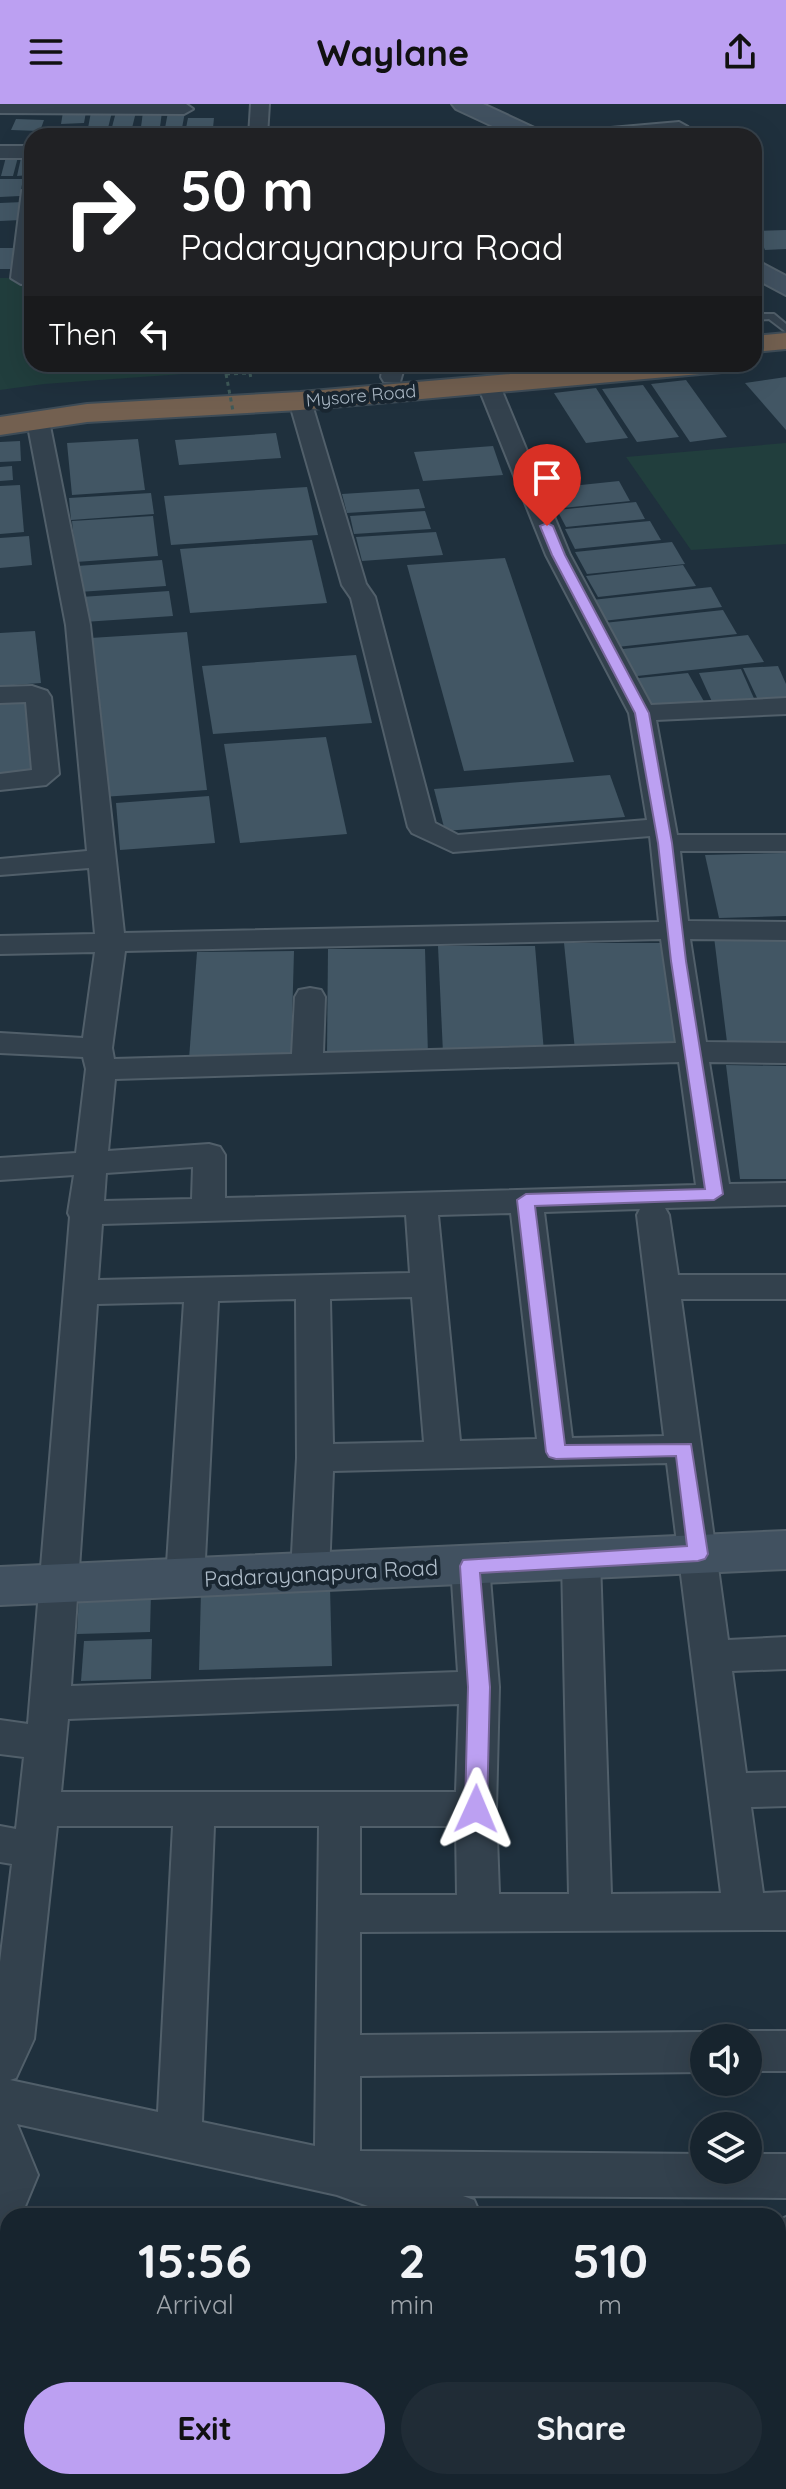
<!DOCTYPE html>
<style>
:root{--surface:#17242e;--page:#202c36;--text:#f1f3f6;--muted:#9ea4aa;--line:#36414a;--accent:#bca0f2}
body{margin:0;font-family:Quicksand,sans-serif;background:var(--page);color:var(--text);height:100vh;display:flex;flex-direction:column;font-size:30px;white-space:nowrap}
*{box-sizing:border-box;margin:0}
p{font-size:26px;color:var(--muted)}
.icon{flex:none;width:44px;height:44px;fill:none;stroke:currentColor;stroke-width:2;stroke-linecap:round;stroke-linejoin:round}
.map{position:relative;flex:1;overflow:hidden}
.drawer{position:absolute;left:0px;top:2104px;width:786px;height:282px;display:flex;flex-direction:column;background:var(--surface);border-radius:24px 24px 0 0;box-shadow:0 8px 32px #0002,0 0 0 2px var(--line)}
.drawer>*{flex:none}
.top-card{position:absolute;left:24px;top:24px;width:738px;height:244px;border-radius:24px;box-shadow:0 8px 32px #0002,0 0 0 2px var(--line);background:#202124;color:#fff;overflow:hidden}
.buttons{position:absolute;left:690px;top:1920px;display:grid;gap:16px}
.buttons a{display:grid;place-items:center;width:72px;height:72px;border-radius:50%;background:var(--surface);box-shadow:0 8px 32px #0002,0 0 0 2px var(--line);font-size:40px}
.pin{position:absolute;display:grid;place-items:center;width:68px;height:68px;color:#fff;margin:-82px -34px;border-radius:50% 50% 50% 0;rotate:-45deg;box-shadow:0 0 8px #0007}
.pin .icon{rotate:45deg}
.me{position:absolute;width:88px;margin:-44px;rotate:1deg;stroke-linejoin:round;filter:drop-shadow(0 0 6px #0008)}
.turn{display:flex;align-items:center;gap:28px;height:168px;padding:0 24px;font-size:36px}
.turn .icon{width:104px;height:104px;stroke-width:2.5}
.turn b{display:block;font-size:56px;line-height:68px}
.then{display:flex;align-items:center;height:76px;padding:0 24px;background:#0003;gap:16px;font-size:30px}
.eta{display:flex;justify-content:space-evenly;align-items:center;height:136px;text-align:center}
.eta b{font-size:48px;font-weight:700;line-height:56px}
.primary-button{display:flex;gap:16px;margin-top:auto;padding:16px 24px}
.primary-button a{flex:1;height:92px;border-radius:48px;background:var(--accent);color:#111;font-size:32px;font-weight:700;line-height:92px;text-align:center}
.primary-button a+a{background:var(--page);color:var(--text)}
header{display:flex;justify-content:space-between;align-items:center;height:104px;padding:0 24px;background:var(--accent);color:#111;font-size:36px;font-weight:700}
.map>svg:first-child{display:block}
.green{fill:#213e3d}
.building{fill:#425664}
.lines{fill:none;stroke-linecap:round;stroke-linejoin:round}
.lane-casing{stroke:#515f6a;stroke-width:4}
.street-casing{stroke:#515f6a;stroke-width:4}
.secondary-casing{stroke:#515f6a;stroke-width:4}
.highway-casing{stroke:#3e4c57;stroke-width:4}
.path{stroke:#3f5a59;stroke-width:3;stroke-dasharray:4 4;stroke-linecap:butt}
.lane{fill:#33414d;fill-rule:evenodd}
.street{fill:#33414d;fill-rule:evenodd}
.secondary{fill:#415160;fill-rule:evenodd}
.highway{fill:#736050;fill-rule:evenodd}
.path-bridge{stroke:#3f5a59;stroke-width:3;stroke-dasharray:4 4;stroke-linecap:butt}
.route{fill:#bca0f2;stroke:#7a689d;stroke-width:2}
.labels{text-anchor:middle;stroke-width:8;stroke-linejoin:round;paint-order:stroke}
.far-street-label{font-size:18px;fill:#aebcc9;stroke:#192631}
.street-label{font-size:22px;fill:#aebcc9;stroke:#192631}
</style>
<header><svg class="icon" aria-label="menu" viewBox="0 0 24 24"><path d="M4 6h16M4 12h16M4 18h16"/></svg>Waylane<svg class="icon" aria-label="share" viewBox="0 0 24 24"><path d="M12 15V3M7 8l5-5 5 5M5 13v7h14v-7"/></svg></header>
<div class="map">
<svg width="786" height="2385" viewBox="0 0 786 2385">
<rect width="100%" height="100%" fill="#1f303d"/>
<g class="green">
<polygon points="0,174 32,174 32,260 324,260 44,280 0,286"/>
<polygon points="786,339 786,440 691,446 626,353"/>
</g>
<g class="building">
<polygon points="63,8 86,8 84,19 61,20"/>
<polygon points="91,8 112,8 108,24 88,24"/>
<polygon points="116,8 136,8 132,24 112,23"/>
<polygon points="143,8 162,8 160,23 141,23"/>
<polygon points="168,8 185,8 182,24 165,24"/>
<polygon points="188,14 214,14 213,24 186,24"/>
<polygon points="16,15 44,16 40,27 11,26"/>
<polygon points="56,24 76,24 74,32 53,32"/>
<polygon points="6,53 18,53 13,72 1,72"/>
<polygon points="21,54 32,54 30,71 17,72"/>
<polygon points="0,75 23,75 20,92 0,93"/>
<polygon points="23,98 21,116 0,117 0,99"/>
<polygon points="786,126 786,145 765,146 757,127"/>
<polygon points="0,144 20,144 15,165 0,165"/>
<polygon points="786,273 786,326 745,279"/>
<polygon points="686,276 727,333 690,338 651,280"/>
<polygon points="643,281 679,333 637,338 602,285"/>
<polygon points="596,284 628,334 586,339 554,289"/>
<polygon points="276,329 281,354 179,361 175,336"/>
<polygon points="138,335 145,386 72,391 67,339"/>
<polygon points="20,337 21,357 0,358 0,338"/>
<polygon points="493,342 503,371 423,377 414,348"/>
<polygon points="12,362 13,376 0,377 0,363"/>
<polygon points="619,377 630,397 553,405 543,385"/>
<polygon points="20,381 24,428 0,430 0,382"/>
<polygon points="307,383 318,431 171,441 164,392"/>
<polygon points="419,385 425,404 347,409 342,390"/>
<polygon points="151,389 154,410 71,416 69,394"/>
<polygon points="636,398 645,415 566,423 557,406"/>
<polygon points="425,407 431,425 354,430 350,412"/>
<polygon points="153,412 158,452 76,458 72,417"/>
<polygon points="650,417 661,436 575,445 565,425"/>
<polygon points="436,428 443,451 362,457 356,433"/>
<polygon points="29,432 32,461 0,464 0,434"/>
<polygon points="312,436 327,499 190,509 180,445"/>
<polygon points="672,438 685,460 587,470 575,448"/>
<polygon points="505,454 574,658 464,667 407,461"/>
<polygon points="162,456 166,482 79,488 77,462"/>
<polygon points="683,461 696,482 598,493 586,472"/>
<polygon points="711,483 722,503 603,517 592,496"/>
<polygon points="169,487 173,512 84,518 81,493"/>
<polygon points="723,506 737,530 617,543 604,519"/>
<polygon points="35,527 41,579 0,582 0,529"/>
<polygon points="187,528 207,686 102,693 90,534"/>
<polygon points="748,531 764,558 628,573 614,546"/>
<polygon points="356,551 372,619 213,630 202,562"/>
<polygon points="778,562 786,580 786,594 758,596 743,564"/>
<polygon points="741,565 756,599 714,602 699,569"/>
<polygon points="688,569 706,601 647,608 630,575"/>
<polygon points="33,595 43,672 0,676 0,598"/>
<polygon points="326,633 347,730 240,739 224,640"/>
<polygon points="610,671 625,713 445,727 434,685"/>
<polygon points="209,692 215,739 120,746 116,699"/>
<polygon points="786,749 786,812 719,814 705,751"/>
<polygon points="714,833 786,834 786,939 727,938"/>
<polygon points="564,839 661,839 676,945 575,946"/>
<polygon points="438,842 535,842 544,948 443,949"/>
<polygon points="328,845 425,845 428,951 327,952"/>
<polygon points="294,847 291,954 189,955 197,848"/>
<polygon points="726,961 786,962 786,1075 740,1075"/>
<polygon points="330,1483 332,1562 199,1566 201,1487"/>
<polygon points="151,1488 150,1528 77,1530 79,1490"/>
<polygon points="152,1535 151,1575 81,1577 84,1537"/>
<polygon points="0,2326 8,2328 8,2378 81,2378 79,2385 0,2385"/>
<polygon points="432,2378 507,2378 504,2385 446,2385"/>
</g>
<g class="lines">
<defs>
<polygon id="lane" points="754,210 774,210 786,220 786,228 769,215 754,216"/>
<g id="street">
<polygon points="0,0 186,0 193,5 184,10 0,9"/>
<polygon points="251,0 269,0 267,32 249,32"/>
<polygon points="679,18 688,23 685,27 644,32 579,32 588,26"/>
<rect x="0" y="42" width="32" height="12"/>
<polygon points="32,81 32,167 28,178 21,180 11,174 22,87"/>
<polygon points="383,260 405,260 400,278 384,278 381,273"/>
<path d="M489,275L500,282L570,451L651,601L786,594V610L656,616L677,731H786V747H680L688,817L786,818V836L690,835L706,938L786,939V959L709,958L729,1080L786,1079V1101L665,1104L669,1111L678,1171H786V1195H681L728,1536L786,1533V1565L732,1567L746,1669L786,1668V1702L751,1703L763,1789L786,1788V1826L360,1828V1931L704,1928L720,1934H704V1968L360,1972V2047L704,2050V2066H748V2050H786V2094L463,2092L474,2096L481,2112H396L337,2091L17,2020L38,2071L21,2112H8V2127L0,2130V1858L12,1760L0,1758V1722L16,1725L24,1653L0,1650V1616L28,1620L70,1113L68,1109L74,1071L0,1076V1054L76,1049L86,965L83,953L0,949V929L83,934L95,848L0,850V832L95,830L89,764L0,771V755L87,747L66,521L27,317L38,310L49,317L90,521L124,829L659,818L650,732L453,748L412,729L408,723L351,494L342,481L289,297L292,292H308L311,297L366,480L375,493L435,719L458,731L647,716L629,609L546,451L478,282ZM661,835L676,939L323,949L325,893L321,886L310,884L299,886L295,893L292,950L114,955L112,944L125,847ZM679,958L696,1081L225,1094V1051L220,1043L209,1040L108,1047L115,975ZM193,1063L192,1095L104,1097L106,1069ZM640,1105L637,1111L664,1332L572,1334L544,1108ZM511,1109L537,1335L460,1337L438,1111ZM406,1111L410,1169L98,1176L102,1120ZM412,1193L424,1338L333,1340L330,1195ZM296,1195L297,1354L291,1469L297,1479L310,1484L323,1479L329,1469L333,1367L667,1359L721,1789L611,1790L600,1456L594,1446L581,1441L568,1446L562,1456L569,1790H499L496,1705L499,1583L489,1462L483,1452L470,1447L457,1452L451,1462L458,1568L71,1582L97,1200L184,1198L166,1475L172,1485L185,1490L198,1485L204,1475L218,1197ZM459,1600L456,1688H61L68,1615ZM57,1722H173L158,2008L10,1976L16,1974L34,1935ZM214,1722H319L315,2042L202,2018ZM360,1722H456L457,1791H360Z"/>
<polygon points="32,582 47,587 51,593 59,670 46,681 0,686 0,670 32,666 26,598 0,599 0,583"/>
<polygon points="748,1927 786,1927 786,1967 748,1967 748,1934 732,1934"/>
<polygon points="786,2113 786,2173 778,2176 778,2117"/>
<polygon points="0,2177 8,2179 8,2225 0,2223"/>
<polygon points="0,2286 8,2288 8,2338 0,2334"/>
<polygon points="778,2304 786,2308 786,2363 778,2359"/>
<polygon points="81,2378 131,2378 129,2385 79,2385"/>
<polygon points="172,2378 235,2378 238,2385 175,2385"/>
<polygon points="518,2378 568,2378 565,2385 515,2385"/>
</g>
<g id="secondary">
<polygon points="452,0 483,0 541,27 545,32 514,32 456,5"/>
<polygon points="754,155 786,172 786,191 754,174"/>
<polygon points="786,1427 786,1465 0,1501 0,1463"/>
</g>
<g id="highway">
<polygon points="786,229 786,245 754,248 754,232"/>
<polygon points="626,260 736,260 732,266 722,268 300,306 87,318 0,331 0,313 87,300 300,288"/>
</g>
</defs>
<use href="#lane" class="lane-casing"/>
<use href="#street" class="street-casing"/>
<use href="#secondary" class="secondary-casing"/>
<use href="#highway" class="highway-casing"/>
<polyline class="path" points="226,270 250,269 251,275"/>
<use href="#lane" class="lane"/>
<use href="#street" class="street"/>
<use href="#secondary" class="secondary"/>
<use href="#highway" class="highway"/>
<polyline class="path-bridge" points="226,270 233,307"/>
</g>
<polygon class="route" points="547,419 553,422 565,451 649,609 672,739 686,857 723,1090 714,1096 535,1102 565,1341 691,1340 708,1450 705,1455 698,1457 480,1469 490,1583 487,1705 484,1711 476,1714 469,1711 465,1705 468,1583 460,1462 463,1456 687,1442 676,1352 556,1355 549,1353 546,1348 517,1096 526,1090 705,1085 671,857 658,739 635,609 552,451 540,422"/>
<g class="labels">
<g class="far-street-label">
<text transform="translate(361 292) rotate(-5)" y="6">Mysore Road</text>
</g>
<g class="street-label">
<text transform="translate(321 1469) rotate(-3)" y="8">Padarayanapura Road</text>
</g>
</g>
</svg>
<div class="buttons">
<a><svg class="icon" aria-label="sound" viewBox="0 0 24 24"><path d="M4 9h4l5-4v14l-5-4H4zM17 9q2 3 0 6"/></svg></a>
<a><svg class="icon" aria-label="layers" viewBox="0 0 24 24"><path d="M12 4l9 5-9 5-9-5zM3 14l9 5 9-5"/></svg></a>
</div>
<div class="pin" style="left:547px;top:422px;background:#d93025"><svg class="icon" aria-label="arrive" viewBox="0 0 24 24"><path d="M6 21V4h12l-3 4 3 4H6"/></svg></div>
<svg class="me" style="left:476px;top:1705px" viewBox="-20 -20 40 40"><path d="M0-17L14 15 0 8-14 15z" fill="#bca0f2" stroke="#fff" stroke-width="4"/></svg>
<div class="top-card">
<div class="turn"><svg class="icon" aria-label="right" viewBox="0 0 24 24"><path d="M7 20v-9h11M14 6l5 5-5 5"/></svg><div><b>50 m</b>Padarayanapura Road</div></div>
<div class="then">Then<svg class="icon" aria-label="left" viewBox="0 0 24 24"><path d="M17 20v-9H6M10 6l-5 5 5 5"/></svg></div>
</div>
<section class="drawer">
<div class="eta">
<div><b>15:56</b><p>Arrival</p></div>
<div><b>2</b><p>min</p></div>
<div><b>510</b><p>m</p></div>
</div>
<div class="primary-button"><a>Exit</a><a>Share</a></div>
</section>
</div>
